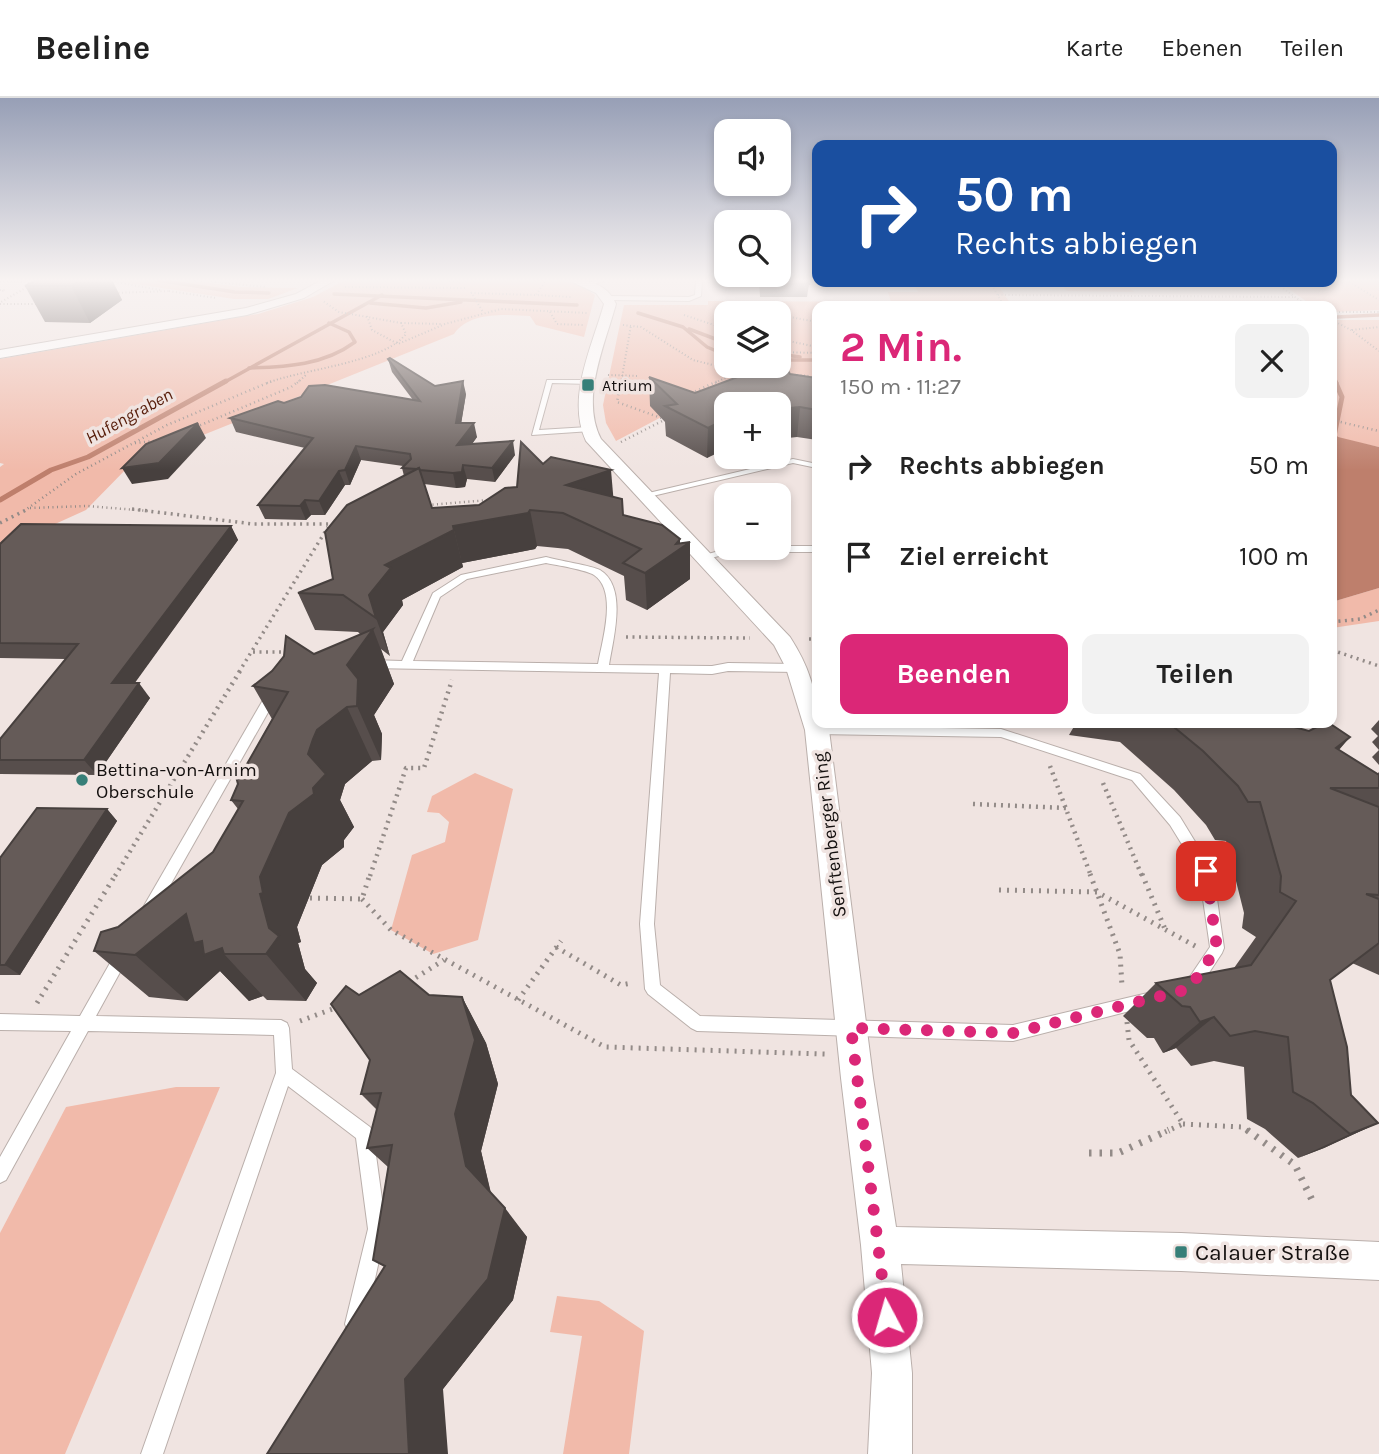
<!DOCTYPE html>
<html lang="de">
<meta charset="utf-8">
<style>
:root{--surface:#fff;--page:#f2f2f2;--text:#222;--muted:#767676;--line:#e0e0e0;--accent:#db2777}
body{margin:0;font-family:Karla,sans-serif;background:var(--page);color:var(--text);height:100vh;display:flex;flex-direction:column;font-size:26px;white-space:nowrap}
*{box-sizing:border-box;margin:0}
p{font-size:23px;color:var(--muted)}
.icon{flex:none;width:38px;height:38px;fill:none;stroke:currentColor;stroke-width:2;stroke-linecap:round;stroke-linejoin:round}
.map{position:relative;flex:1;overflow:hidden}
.panel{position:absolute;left:812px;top:203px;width:525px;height:427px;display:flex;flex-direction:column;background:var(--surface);border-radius:14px;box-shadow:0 4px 10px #0003}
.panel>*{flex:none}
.guide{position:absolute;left:812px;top:42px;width:525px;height:147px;border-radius:14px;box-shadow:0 4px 10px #0003;background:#1a4fa0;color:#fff;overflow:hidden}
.tools{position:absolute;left:714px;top:21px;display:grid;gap:14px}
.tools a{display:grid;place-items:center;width:77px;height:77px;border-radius:14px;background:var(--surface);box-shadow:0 4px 10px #0003;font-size:35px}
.pin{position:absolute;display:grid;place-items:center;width:60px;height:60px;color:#fff;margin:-30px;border-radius:14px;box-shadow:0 4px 10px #0006}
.me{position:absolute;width:77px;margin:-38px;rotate:354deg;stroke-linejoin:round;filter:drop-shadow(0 0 5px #0008)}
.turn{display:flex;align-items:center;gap:24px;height:147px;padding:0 28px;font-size:32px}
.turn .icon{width:91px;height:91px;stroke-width:2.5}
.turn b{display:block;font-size:49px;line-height:60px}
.round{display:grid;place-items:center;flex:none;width:74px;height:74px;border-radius:14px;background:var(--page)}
.head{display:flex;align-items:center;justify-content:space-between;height:119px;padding:0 28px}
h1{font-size:42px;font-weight:700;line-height:52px;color:var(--accent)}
.cta{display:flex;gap:14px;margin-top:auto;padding:14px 28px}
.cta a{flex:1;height:80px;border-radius:14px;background:var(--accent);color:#fff;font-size:28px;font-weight:700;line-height:80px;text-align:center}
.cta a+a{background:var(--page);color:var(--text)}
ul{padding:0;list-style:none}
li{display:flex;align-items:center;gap:21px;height:91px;padding:0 28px}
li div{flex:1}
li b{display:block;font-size:26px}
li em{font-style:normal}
header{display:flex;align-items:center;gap:42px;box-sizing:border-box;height:98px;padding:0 35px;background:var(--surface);border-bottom:2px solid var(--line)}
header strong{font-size:33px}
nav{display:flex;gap:38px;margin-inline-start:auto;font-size:24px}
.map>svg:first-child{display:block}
.green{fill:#f1baaa;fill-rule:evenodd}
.water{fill:#be7f6c}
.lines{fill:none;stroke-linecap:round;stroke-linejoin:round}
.stream-far1{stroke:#be7f6c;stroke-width:3.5}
.stream{stroke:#be7f6c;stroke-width:5}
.lane-casing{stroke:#baafab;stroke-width:2}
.street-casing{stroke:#baafab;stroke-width:2}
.path-far5{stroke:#938b88;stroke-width:2;stroke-dasharray:1 2.5;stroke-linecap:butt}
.path-far4{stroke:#938b88;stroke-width:2.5;stroke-dasharray:1 3.5;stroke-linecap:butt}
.path-far3{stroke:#938b88;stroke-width:3.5;stroke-dasharray:2 4.5;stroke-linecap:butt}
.path-far2{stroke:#938b88;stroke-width:4.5;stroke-dasharray:2 5;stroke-linecap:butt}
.path-far1{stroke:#938b88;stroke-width:5;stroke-dasharray:2 6;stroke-linecap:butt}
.path{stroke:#938b88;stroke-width:7;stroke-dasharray:2.5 8;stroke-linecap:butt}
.lane{fill:#fff;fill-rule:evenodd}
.street{fill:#fff;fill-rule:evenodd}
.wall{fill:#574e4c}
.shaded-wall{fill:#47403e}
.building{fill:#655b58;stroke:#47403e;stroke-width:2}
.route{stroke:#db2777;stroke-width:12;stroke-dasharray:0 21.6}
.poi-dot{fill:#377f78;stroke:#f0e4e1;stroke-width:2.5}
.labels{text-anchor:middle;stroke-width:7;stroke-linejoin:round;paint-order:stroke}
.far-poi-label{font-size:16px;fill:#14100f;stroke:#f0e4e1;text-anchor:start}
.far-water-label{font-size:18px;font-style:italic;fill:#571d0a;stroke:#f0e4e1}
.poi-label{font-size:19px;fill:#14100f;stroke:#f0e4e1;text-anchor:start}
.street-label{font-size:19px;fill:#14100f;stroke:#f0e4e1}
.near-poi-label{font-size:23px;fill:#14100f;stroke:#f0e4e1;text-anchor:start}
</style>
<header>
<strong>Beeline</strong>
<nav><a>Karte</a><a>Ebenen</a><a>Teilen</a></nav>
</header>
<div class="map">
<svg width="1379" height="1356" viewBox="0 0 1379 1356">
<rect width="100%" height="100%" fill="#f0e4e1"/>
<g class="green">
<polygon points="110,182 187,182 240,189 298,190 268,201 234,201"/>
<path d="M345,182H559L582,188L595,197L584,239L536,227L530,218C506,217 470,213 454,236L131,366L86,412L0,451V369L4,366L0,365V261L258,216L313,199Z"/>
<polygon points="1332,182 1379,182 1379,212 1332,214 1332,208 1313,208 1279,184"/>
<path d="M913,184H996L1012,208H817V282L724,286L616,343L606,325L603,307L624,207H708V203L891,204L888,194H918ZM726,215H779V268H726Z"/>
<polygon points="1059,184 1124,184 1134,194 1067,193"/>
<polygon points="1332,222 1379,222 1379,349 1332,339"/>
<polygon points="1379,490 1379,523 1332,530 1332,504"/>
<polygon points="475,675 513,691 478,842 433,856 391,832 412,757 445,744 449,724 439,715 427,714 432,698"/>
<polygon points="176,989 220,989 65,1356 0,1356 0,1135 66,1009"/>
<polygon points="557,1198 599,1203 644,1233 629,1356 563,1356 582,1238 550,1234"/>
</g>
<polygon class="water" points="1334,338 1379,349 1379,490 1332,504"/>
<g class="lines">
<g class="stream-far1">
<polyline points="157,182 235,194 269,195"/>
<polyline points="334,196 577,207"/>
<polyline points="370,205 426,210 461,204"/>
<polyline points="638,215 683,229 707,249 726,257"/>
<polyline points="1336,219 1379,217"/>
<polyline points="689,231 726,245"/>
<polyline points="779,256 800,259"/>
<polyline points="779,262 817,262"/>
<path d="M249,270C287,269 324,267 355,244L349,234L329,225"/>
<polyline points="1332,279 1337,285"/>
<polyline points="223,285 382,197"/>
</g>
<g class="stream">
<polyline points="1335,283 1342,299 1334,338 1339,345"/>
<polyline points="0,402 51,372 88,359 226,283"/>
</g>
<defs>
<g id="lane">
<polygon points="598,182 606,182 588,188 585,186"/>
<polygon points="696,182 702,182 701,198 689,203 609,202 606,200 609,198 689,199 695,197"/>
<polygon points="547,282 589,282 592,284 589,286 552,285 539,332 588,329 592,331 591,333 532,337"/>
<polygon points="793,361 817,366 817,370 793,365 644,400 640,397"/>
<polygon points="779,448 817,448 817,454 735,454 703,462 698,459 729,450"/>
<path d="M546,459C556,462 593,468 600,472C628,489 613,541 609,567L712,568L728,565L797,566L802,570L797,574L728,573L712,576L670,575L654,826L660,887L700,918L1013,927L1152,894L1157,896L1160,901L1157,906L1013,943L697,933L691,930L648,896L645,891L640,826L659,575L370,570L365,566L370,562L402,563L433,495L461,477ZM546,465C556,467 587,472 594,477C618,493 602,543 598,566L413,563L440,499L467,481Z"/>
<polygon points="273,591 279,595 155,814 150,816 145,814 143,810 145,806 267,595"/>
<polygon points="817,628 1001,631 1140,676 1180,719 1213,773 1224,850 1222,855 1195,896 1190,898 1185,896 1182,891 1185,886 1210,849 1199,774 1170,727 1132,682 1001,639 817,636 811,632"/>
<polygon points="123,849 128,851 130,856 96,918 281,922 287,925 289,930 292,971 370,1029 373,1035 386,1131 365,1226 362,1233 355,1236 348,1233 345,1226 368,1131 356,1040 288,988 163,1356 141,1356 276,975 274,937 88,933 6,1082 0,1085 0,1059 71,933 0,932 0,916 80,918 118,851"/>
</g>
<g id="street">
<polygon points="322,182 335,182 304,200 247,217 0,260 0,252 246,210 296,196"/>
<path d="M568,182C588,182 607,185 616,206C605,247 580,300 601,341L790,539C808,567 817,592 817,625H826L829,632L873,980L896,1129L1181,1135L1379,1144V1182L1181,1173L901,1166L912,1275V1356H868L872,1275L861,1147L841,980L805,632L786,570L774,547L586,343C566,300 592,249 604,206L596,195Z"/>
</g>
</defs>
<use href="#lane" class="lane-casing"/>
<use href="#street" class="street-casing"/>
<g class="path-far5">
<polyline points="104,182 160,192"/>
<polyline points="194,182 266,189"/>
<polyline points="446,182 460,185"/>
<polyline points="531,182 546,182 536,197 571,199"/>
<polyline points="1346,182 1379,202"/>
<polyline points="1371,182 1379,184"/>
<polyline points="0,183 28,184 29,188 1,204"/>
<polyline points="990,184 1004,208"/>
<polyline points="1275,184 1307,208"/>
<polyline points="345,189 466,190"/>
<polyline points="0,192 5,192 0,194"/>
<polyline points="169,193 216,200"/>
<polyline points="471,194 483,214"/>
<polyline points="115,195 170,193"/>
<polyline points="471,195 536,197"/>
<polyline points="998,197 1296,199"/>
<polyline points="0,206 39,206"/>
<polyline points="550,214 557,226 584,227"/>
<polyline points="1332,214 1379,214"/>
<polyline points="747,215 764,215"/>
<polyline points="684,217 726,231"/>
<polyline points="779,217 817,224"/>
<polyline points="367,218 372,232 398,246 445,226 501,211 588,215"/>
<polyline points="1332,222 1351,232 1379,253"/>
<polyline points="401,225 442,226"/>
<polyline points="623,227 641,229 693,262 749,276"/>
<polyline points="1352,232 1379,229"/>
<polyline points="779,241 817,249"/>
<polyline points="779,254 817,255"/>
<polyline points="608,277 639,278"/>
<polyline points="797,277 810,278 817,285"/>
<path d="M267,285C303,271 383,265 406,236L401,225L339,214L323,203"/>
<polyline points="297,285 307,276"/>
<polyline points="621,285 631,227"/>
<polyline points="715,285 729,278 732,273"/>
</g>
<g class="path-far4">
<polyline points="621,283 617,304 664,321"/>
<polyline points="815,283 817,285"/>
<polyline points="687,297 718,283"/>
<polyline points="1332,322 1379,333"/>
<polyline points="196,329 291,289 299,283"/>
<polyline points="621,344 666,321"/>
<polyline points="135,345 155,343"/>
<polyline points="428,407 489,402"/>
<polyline points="30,410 87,408 149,413"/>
<polyline points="24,413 76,376 167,327 272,283"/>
</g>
<g class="path-far3">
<polyline points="132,411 253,426 335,426"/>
<polyline points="0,425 28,411"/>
<polyline points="1332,524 1360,521 1379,512"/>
<polyline points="626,539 750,540"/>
<polyline points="809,541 817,541"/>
<polyline points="1332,552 1379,568"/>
<polyline points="253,554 290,554"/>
<polyline points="239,574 328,429"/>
</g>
<g class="path-far2">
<polyline points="1050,668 1091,778"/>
<polyline points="1103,685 1142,778"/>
<polyline points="973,706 1066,710"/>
<polyline points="115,778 240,573"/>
<polyline points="370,778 406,670 424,670 452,582"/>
</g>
<g class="path-far1">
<polyline points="1090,776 1120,856 1122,888"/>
<polyline points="1142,776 1165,831"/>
<polyline points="999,792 1097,794 1197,849"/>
<polyline points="310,800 362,801 370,776"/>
<polyline points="362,801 391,832 605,949 825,956"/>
<polyline points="556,849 621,887 632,885"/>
<polyline points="409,884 444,862"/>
<polyline points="518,902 561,843"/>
<polyline points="37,905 116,776"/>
<polyline points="300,923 338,909"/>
<polyline points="1127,924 1129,942 1183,1026 1165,1034"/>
<polyline points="1183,1026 1242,1029 1249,1034"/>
</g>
<g class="path">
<polyline points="1247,1032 1295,1067 1313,1104"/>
<polyline points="1089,1055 1118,1055 1169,1032"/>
</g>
<use href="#lane" class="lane"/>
<use href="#street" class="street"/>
</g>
<g class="wall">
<polygon points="112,182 122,202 90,225 45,224 25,188"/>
<polygon points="759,182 808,182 809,186 807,199 760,199"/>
<polygon points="388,261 435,288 466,296 461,325 477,339 472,346 515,357 495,384 467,381 465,389 456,390 424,386 432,410 479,407 517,389 543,366 614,399 623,417 680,445 690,444 690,481 647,512 626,502 624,478 568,451 537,448 535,451 462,465 463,469 402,502 403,507 383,534 390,558 381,551 394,586 374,617 382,636 381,662 372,663 345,686 340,702 354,729 344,742 344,749 322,767 297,829 301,844 298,845 305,871 317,885 306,903 267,902 263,898 249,903 220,873 187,903 149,899 94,853 118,829 213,754 238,711 231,702 243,673 272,621 253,588 272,573 284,558 314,556 361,537 358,534 315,532 298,495 333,481 404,378 402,370 403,368 361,362 350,387 345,387 325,417 311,417 306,422 265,421 258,407 305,350 236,334 230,320 284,305 413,302 392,274"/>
<polygon points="790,276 817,280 817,342 797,339 779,306 707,360 666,338 665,324 650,308 649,279 695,295"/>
<polygon points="231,428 238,442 134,585 150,600 97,677 0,676 0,641 66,561 0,560 0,446"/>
<polygon points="1379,622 1379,652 1372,644 1378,638 1371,631"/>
<polygon points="1076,625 1279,625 1309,633 1350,639 1339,652 1377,676 1379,674 1379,877 1352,865 1330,882 1351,997 1378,1025 1324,1050 1298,1060 1265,1031 1247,1021 1244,969 1214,963 1191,968 1176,950 1163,955 1154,940 1147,940 1123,918 1156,885 1234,870 1256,839 1242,830 1244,815 1226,743 1215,742 1206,727 1174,692 1120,644 1069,637"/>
<polygon points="1379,652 1379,667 1372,659"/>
<polygon points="107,711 117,723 20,877 0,877 0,760"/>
<polygon points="359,897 429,897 462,899 486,945 498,986 481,1053 491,1095 527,1139 513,1202 443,1291 385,1169 373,1162 388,1069 367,1050 377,1012 361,996 370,962"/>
</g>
<g class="shaded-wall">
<polygon points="82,182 112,182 122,202 90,225 71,188"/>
<polygon points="463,283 466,296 459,339 456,325"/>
<polygon points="800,309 797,339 779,341 779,311"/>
<polygon points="726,321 726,351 707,360 708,330"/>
<polygon points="198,325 206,340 168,381 132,386 122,370"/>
<polygon points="474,325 477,339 461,361 457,347"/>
<polygon points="513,343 515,357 495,384 492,370"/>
<polygon points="356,348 361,362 350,387 345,372"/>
<polygon points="463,367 467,381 465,389 456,390 453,375"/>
<polygon points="611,372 614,407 566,387"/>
<polygon points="339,373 345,387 325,417 319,403"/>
<polygon points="305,402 311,417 306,422 300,408"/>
<polygon points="530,412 537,448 535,451 462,465 453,428"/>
<polygon points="231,428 238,442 124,600 112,585"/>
<polygon points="454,432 463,469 402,502 403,507 383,534 390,558 376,520 369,497 385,467"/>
<polygon points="680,441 680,451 690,444 690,481 647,512 645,475"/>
<polygon points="373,531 394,586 374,617 382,636 381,662 357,608 347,567"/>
<polygon points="139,585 150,600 97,677 84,662"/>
<polygon points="347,609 372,663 345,686 340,702 354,729 344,742 344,749 322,767 297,829 301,844 298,845 305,871 317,885 306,903 266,856 269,830 260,796 260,779 317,632"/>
<polygon points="1350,639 1314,679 1336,650"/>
<polygon points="107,711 117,723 20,877 5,867"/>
<polygon points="186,816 222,850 224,856 263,898 249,903 220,873 187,903 135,857"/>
<polygon points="462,899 486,945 498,986 481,1053 492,1101 466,1068 455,1016"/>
<polygon points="1214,919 1176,950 1163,955 1200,924"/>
<polygon points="1378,1025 1324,1050 1298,1060 1350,1036"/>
<polygon points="505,1110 527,1139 513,1202 443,1291 448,1356 409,1356 405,1281"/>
</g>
<g class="building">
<polygon points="36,182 82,182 71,188 25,188"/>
<polygon points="761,182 808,182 809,186 761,186"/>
<polygon points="390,260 435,288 463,283 456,325 474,325 457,347 513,343 492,370 463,367 462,374 453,375 420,372 419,370 417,371 402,370 411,361 410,356 356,348 345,372 339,373 319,403 305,402 300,408 258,407 313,340 230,320 278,303 284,305 301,299 309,288 325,287 420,303 388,261"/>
<polygon points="787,271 790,276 817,280 817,312 800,309 779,311 779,306 726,306 726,321 708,330 665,308 677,306 649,279 695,295 751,274"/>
<polygon points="198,325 159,365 122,370 146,346"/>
<polygon points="521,344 543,366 551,359 611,372 566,387 622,401 623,417 662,427 680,441 676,446 690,444 645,475 623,465 641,451 563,415 530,412 528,415 453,428 454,432 385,467 391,470 369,497 376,520 343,497 298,495 333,481 325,434 347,407 419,370 432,410 479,407 505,390 517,389"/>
<polygon points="21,426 231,428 112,585 139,585 84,662 0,662 0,641 78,546 0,545 0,446"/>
<polygon points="373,531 347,567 358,581 357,608 347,609 317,632 313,641 308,656 326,676 313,690 314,696 289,715 260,779 263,795 260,796 269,830 279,838 266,856 224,856 222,850 204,857 202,843 194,845 186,816 135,857 94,853 101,834 118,829 213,754 243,703 231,702 238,686 235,675 243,673 288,594 253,588 272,573 284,558 286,538 314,556"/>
<polygon points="1169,625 1279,625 1309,633 1325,625 1329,625 1350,639 1336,650 1379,677 1379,690 1330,690 1379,709 1379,797 1366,796 1379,801 1379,845 1330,882 1347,949 1351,997 1378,1025 1350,1036 1313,1005 1293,994 1288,939 1255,933 1230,938 1214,919 1200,924 1190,909 1182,908 1156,885 1251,867 1296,803 1280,794 1281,778 1260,704 1248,704 1238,688 1203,653"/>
<polygon points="37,710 107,711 5,867 0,867 0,760"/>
<polygon points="400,873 429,897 462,899 475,942 455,1016 466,1068 505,1110 488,1181 405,1281 409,1356 267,1356 385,1168 373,1162 392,1047 367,1050 381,995 361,996 370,962 331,906 346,888 359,897"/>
</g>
<linearGradient id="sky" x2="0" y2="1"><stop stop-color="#979fb6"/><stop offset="0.49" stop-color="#f8f3f2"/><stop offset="1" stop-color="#f8f3f2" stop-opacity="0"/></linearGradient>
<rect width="1379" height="372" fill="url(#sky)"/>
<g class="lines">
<polyline class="route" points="887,1219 851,930 1013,935 1189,891 1217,850 1206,773"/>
</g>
<g class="poi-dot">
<rect x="581" y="280" width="14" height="14" rx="3.5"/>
<circle cx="82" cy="682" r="7"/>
<rect x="1174" y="1147" width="14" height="14" rx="3.5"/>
</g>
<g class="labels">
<g class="far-poi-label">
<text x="602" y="293">Atrium</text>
</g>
<g class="far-water-label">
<text transform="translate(129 318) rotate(-29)" y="6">Hufengraben</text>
</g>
<g class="poi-label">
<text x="96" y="678">Bettina-von-Arnim<tspan x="96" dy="22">Oberschule</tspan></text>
</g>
<g class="street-label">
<text transform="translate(829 737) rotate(-97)" y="7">Senftenberger Ring</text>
</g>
<g class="near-poi-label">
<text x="1195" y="1162">Calauer Straße</text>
</g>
</g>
</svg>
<div class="tools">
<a><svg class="icon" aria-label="sound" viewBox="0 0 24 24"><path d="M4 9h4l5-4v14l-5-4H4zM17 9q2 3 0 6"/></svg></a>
<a><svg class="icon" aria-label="search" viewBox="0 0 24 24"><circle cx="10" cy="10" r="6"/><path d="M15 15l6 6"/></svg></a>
<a><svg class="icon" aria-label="layers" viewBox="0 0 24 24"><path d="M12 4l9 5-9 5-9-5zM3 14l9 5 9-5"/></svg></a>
<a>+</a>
<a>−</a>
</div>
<div class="pin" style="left:1206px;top:773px;background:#d93025"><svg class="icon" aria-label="arrive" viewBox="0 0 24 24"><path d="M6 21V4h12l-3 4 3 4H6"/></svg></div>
<svg class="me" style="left:887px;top:1219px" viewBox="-20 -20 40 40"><circle r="17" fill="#db2777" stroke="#fff" stroke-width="3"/><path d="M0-11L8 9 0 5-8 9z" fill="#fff"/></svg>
<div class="guide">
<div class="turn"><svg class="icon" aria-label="right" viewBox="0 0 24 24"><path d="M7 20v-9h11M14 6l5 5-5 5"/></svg><div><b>50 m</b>Rechts abbiegen</div></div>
</div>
<section class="panel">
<div class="head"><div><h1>2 Min.</h1><p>150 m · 11:27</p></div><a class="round"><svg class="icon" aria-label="close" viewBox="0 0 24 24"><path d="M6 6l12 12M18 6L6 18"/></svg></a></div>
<ul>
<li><svg class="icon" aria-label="right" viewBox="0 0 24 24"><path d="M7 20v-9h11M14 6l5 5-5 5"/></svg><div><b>Rechts abbiegen</b></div><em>50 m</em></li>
<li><svg class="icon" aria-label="arrive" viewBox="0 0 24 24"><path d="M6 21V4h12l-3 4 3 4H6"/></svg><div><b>Ziel erreicht</b></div><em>100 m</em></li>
</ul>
<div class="cta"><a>Beenden</a><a>Teilen</a></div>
</section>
</div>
